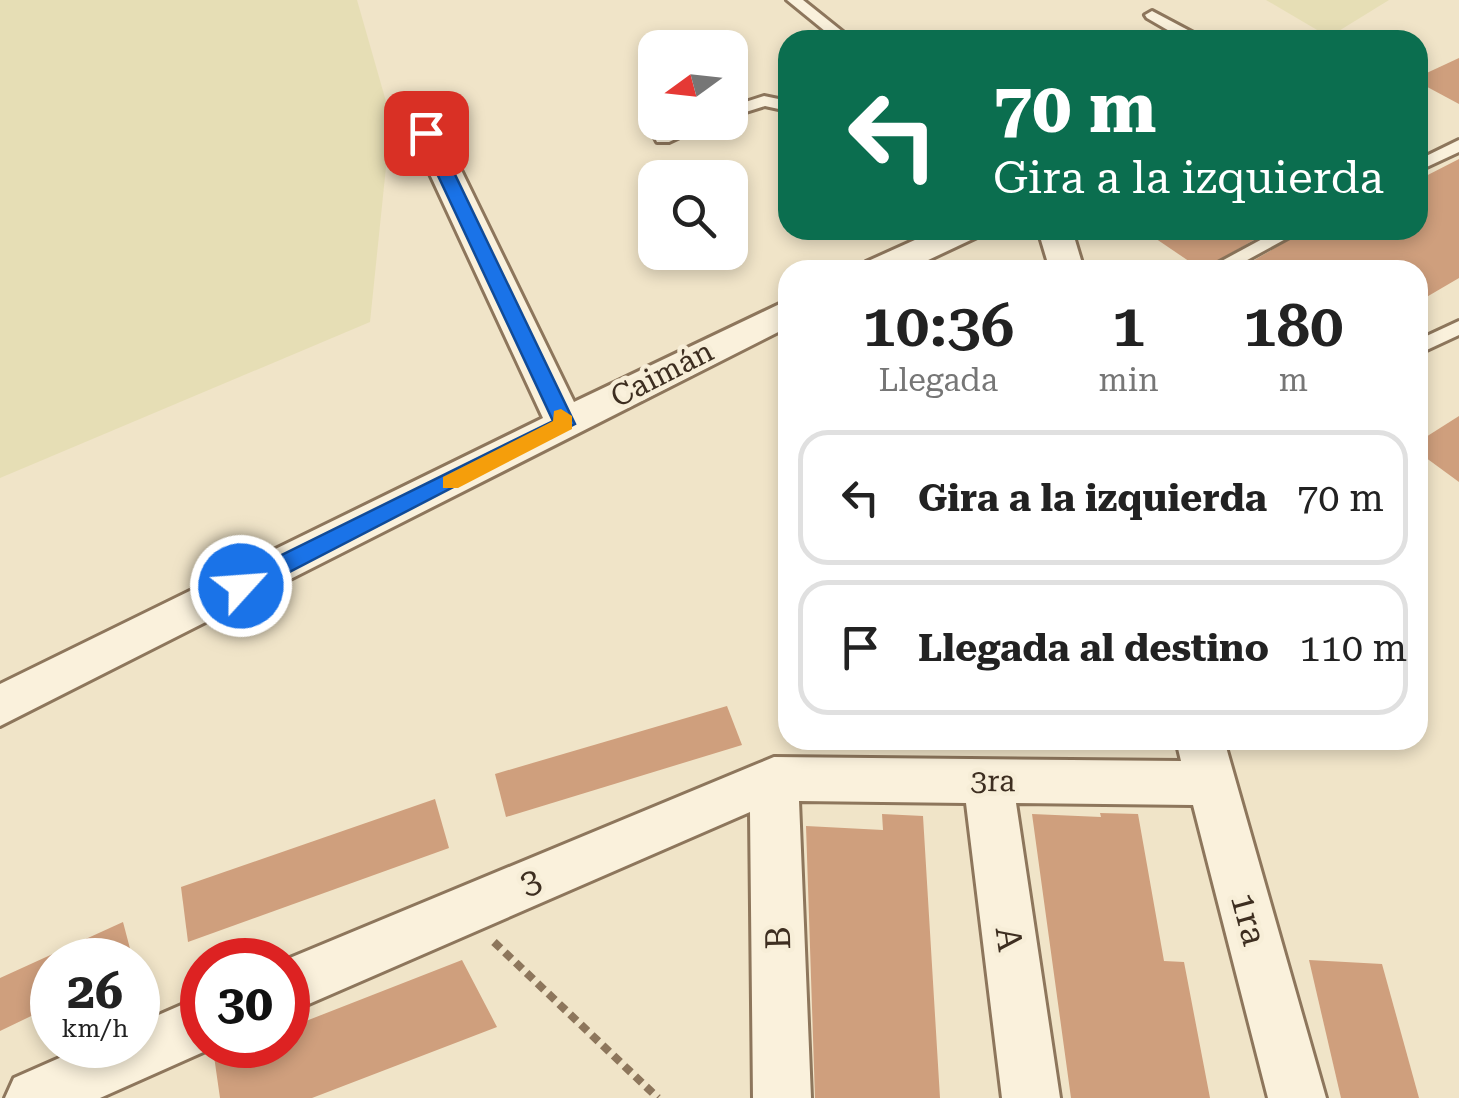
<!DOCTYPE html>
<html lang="es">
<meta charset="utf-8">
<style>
:root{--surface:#fff;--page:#f2f2f2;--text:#222;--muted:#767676;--line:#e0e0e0}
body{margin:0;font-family:"Roboto Serif",serif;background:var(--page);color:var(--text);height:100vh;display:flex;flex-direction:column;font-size:38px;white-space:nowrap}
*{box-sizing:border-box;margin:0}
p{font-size:32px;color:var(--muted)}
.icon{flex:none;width:55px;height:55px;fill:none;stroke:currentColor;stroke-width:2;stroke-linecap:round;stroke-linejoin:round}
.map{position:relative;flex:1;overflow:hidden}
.drawer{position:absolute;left:778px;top:260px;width:650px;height:490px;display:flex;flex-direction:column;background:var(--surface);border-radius:30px;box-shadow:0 5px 15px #0003}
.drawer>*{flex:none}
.banner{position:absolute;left:778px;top:30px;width:650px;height:210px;border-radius:30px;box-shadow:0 5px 15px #0003;background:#0b6e4f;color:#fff;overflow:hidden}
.needle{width:65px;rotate:255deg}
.controls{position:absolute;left:638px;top:30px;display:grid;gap:20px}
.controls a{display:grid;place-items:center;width:110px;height:110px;border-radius:20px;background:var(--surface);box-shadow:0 5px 15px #0003;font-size:50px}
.speed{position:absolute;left:30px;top:938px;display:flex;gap:20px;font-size:50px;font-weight:700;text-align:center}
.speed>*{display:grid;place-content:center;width:130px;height:130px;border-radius:50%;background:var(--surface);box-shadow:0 5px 15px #0003;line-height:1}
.speed small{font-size:25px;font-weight:400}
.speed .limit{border:15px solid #d22;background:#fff;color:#111}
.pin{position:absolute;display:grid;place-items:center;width:85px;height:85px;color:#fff;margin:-42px;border-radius:20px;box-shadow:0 5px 15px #0006}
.me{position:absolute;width:110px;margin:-55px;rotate:64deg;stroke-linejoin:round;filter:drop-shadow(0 0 8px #0008)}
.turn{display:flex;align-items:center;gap:35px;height:210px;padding:0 50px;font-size:45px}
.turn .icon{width:130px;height:130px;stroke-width:2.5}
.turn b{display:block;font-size:70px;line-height:85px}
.eta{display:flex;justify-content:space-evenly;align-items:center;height:170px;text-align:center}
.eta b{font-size:60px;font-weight:600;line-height:70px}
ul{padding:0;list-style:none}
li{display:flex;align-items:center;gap:30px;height:135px;margin:0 20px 15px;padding:0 30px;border:5px solid var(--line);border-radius:30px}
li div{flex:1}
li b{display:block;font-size:38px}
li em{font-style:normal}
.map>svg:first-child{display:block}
.farmland{fill:#e6deb5}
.building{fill:#cf9f7d}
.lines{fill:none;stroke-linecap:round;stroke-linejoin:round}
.lane-casing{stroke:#8d765c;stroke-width:6}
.street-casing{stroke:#8d765c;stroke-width:6}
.path{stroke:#8d765c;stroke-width:8;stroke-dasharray:9 6;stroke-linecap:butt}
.lane{fill:#faf1dc;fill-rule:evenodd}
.street{fill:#faf1dc;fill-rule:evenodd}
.route{fill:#1a73e8;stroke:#114b97;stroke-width:2.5}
.slow{fill:#f59e0b}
.labels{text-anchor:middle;stroke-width:9;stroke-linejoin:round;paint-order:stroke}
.street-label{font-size:30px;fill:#3d2e20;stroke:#f7eed8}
.near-street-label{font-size:35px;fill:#3d2e20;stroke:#f7eed8}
</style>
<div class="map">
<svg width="1459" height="1098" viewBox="0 0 1459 1098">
<rect width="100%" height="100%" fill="#f0e4c8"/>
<g class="farmland">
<polygon points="0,0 357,0 391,119 370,322 0,478"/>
<polygon points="1266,0 1389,0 1329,37"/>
</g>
<g class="building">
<polygon points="1459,58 1459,104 1418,82 1418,77"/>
<polygon points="1459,159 1459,278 1418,302 1418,270 1237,270 1306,230 1418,230 1418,180"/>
<polygon points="1143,230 1271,230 1202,270"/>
<polygon points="1459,416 1459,482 1418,452 1418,442"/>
<polygon points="727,706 742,745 506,817 495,774"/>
<polygon points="435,799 449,848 188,942 181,887"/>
<polygon points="1100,813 1138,814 1164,961 1184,962 1210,1098 1071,1098 1032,814 1101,817"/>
<polygon points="882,814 923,816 940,1098 815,1098 806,826 883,830"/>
<polygon points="123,922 133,960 52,960 52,1006 0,1031 0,978"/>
<polygon points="462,960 497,1027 312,1098 220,1098 214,1056 242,1045 288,1045 288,1028"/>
<polygon points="1309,960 1382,964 1419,1098 1341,1098"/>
</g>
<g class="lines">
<defs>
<g id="lane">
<polygon points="787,0 803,0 853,40 836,40"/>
<polygon points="1152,11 1201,37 1204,40 1185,40 1147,18 1145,15"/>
<polygon points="764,96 788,101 788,111 765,106 730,117 730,107"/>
<polygon points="687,122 711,122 669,142 657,142 655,138"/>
<polygon points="1459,140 1459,152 1418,171 1418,160"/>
<polygon points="1279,230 1302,230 1229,270 1205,270"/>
<polygon points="1459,321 1459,335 1418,354 1418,340"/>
</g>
<g id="street">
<polygon points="427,124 443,133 574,402 788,300 788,327 0,726 0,684 543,418 411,133"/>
<polygon points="937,230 982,230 977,237 907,270 861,270 866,262"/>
<polygon points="1038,230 1072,230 1084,270 1050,270"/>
<polygon points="1176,740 1224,740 1326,1098 1268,1098 1193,805 1016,803 1060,1098 1002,1098 966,803 799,801 811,1098 753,1098 750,812 288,1013 285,960 774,757 1181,761"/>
<polygon points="202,996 202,1045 219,1045 100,1098 5,1098 14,1078 89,1045 138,1045 138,1024"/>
</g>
</defs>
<use href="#lane" class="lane-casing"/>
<use href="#street" class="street-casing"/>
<polyline class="path" points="494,942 658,1098"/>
<use href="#lane" class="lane"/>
<use href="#street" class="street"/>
</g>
<polygon class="route" points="426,128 435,133 575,424 249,593 233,593 233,579 553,421 418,133"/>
<polygon class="slow" points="561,409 572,416 572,429 458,488 443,488 443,477 553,421 554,411"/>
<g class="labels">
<g class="street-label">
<text transform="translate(662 374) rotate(-27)" y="10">Caimán</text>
<text transform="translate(993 781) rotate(1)" y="10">3ra</text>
</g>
<g class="near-street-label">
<text transform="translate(530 881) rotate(-23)" y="12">3</text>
<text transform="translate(1249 919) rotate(75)" y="12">1ra</text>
<text transform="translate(778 938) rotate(-91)" y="12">B</text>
<text transform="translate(1009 939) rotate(82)" y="12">A</text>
</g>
</g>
</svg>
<div class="controls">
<a><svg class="needle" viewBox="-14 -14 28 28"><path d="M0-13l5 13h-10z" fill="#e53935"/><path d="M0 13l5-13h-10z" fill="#767676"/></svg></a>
<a><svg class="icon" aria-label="search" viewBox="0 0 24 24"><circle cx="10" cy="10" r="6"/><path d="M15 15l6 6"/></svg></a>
</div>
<div class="speed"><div>26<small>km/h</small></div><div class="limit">30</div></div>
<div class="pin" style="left:426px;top:133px;background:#d93025"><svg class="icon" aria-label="arrive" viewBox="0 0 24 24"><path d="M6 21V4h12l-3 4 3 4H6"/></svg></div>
<svg class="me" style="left:241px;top:586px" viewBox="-20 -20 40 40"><circle r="17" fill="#1a73e8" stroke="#fff" stroke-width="3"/><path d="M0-11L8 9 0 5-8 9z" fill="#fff"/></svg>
<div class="banner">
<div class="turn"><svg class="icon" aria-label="left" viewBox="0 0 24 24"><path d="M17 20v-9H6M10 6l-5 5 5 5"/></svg><div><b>70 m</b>Gira a la izquierda</div></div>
</div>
<section class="drawer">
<div class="eta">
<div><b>10:36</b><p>Llegada</p></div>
<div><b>1</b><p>min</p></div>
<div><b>180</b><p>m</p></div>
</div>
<ul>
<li><svg class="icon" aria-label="left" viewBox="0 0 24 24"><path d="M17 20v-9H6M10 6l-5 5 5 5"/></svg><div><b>Gira a la izquierda</b></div><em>70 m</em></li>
<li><svg class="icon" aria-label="arrive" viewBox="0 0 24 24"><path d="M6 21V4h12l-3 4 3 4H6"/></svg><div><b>Llegada al destino</b></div><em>110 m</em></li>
</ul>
</section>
</div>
